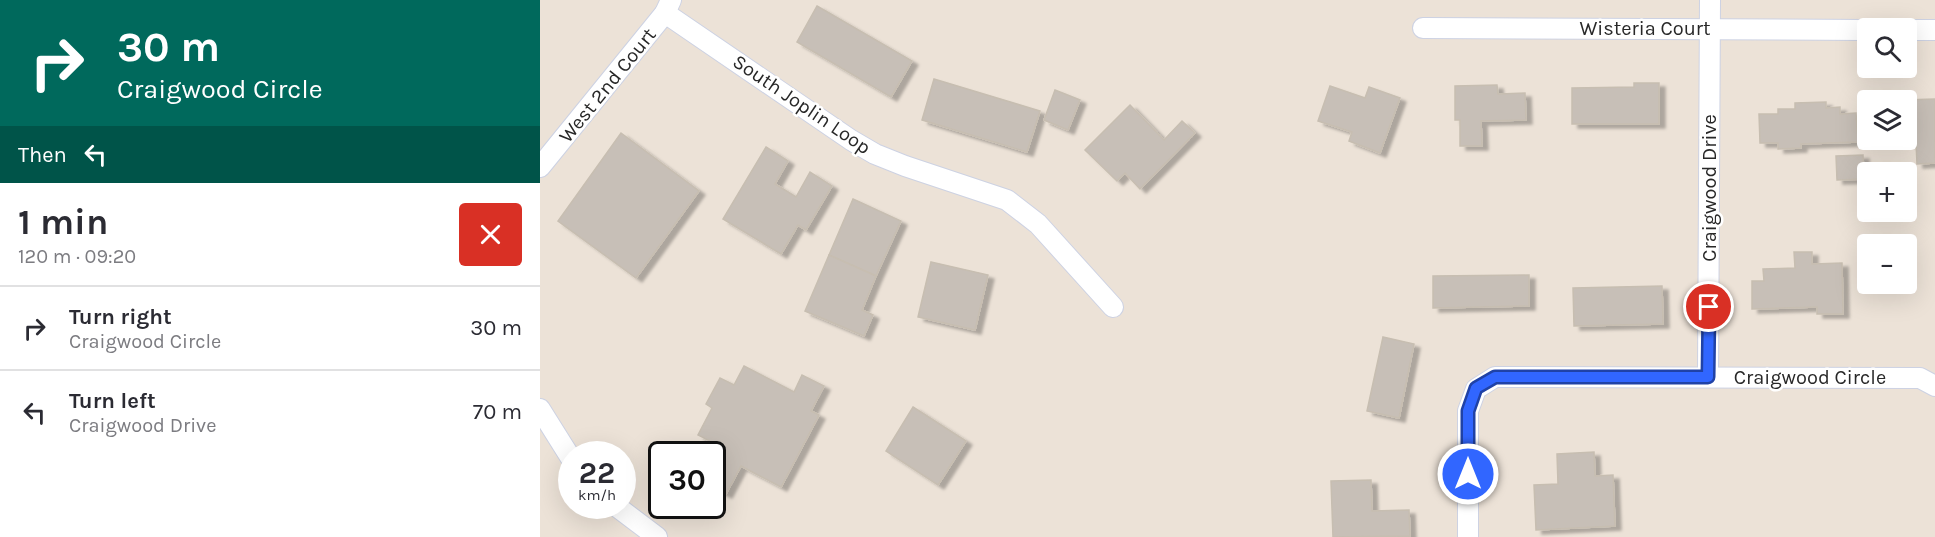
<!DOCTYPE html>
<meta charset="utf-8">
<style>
:root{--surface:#fff;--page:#f2f2f3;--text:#2b2b33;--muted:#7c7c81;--line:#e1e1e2}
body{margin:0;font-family:Karla,sans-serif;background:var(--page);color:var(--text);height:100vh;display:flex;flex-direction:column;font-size:22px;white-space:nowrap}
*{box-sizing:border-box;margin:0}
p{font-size:20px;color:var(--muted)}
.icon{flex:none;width:33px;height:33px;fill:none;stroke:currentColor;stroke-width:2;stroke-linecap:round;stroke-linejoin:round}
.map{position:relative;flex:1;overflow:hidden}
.sheet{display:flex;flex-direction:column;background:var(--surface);width:540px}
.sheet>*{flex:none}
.guide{background:#00695c;color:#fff;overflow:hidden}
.tools{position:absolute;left:1317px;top:18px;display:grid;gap:12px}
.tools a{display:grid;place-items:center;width:60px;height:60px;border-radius:6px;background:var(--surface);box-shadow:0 6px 24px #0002;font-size:30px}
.speed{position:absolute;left:18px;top:441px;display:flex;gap:12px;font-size:30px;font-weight:700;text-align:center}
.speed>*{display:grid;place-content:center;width:78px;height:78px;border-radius:50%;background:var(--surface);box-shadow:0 6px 24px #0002;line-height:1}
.speed small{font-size:15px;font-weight:400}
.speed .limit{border:3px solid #111;border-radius:9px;background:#fff;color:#111}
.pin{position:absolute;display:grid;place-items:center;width:51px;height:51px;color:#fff;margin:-26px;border:3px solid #fff;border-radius:50%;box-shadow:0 2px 6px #0007}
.me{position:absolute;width:66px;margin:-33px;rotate:0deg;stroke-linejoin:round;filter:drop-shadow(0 0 4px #0008)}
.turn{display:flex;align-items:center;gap:21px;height:126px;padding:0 18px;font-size:27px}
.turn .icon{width:78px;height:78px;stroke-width:2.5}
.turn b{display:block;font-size:42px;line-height:51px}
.then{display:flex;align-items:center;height:57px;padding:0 18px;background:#0003;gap:12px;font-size:22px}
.round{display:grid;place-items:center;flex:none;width:63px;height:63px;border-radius:6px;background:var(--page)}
.overview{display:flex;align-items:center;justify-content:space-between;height:102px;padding:0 18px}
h1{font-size:36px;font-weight:700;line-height:45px}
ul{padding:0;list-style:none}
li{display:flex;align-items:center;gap:18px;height:84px;padding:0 18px;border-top:2px solid var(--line)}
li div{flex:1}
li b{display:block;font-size:22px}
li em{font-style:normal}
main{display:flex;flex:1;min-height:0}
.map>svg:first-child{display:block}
.building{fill:#c7bfb7;stroke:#c7beb1;stroke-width:1.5;filter:url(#shadow)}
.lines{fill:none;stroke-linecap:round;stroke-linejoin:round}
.street-casing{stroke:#cdd2e3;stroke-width:22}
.street{stroke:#fff;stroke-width:20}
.route-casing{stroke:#2042a6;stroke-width:15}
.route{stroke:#3166ff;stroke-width:10}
.labels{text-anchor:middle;stroke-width:5;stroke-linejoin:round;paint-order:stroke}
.street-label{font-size:20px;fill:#282828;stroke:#fff}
</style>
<main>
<section class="sheet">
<div class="guide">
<div class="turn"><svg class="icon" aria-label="right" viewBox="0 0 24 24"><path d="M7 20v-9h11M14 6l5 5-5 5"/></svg><div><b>30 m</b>Craigwood Circle</div></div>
<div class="then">Then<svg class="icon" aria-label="left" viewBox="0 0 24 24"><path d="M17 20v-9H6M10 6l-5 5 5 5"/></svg></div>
</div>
<div class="overview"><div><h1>1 min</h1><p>120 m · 09:20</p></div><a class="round" style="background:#d93025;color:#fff"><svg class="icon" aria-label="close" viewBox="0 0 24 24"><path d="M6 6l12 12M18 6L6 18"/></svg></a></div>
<ul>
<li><svg class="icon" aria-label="right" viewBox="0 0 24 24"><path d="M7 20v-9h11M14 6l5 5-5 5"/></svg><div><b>Turn right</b><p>Craigwood Circle</p></div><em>30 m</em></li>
<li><svg class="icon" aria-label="left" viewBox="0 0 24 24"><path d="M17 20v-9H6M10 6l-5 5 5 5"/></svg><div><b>Turn left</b><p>Craigwood Drive</p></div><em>70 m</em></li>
</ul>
</section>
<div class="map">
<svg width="1395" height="537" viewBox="0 0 1395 537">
<defs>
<filter id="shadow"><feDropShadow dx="6" dy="4" stdDeviation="1.5" flood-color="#0004"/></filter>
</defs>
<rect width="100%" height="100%" fill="#ece2d7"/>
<g class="building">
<polygon points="277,6 372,61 351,97 257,42"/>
<polygon points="394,79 500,111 487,152 382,120"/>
<polygon points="1094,83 1119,83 1119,124 1032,124 1032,88 1094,87"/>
<polygon points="957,85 958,94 985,93 986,120 941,121 942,146 920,146 920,120 915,120 915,86"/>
<polygon points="790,86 825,98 829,87 860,98 840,153 809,141 812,132 778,121"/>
<polygon points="515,90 540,100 528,130 504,120"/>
<polygon points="1395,99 1395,163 1377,164 1376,143 1371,144 1371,137 1366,137 1366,100 1363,100"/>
<polygon points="1286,102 1286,108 1300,107 1300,114 1316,113 1318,142 1261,144 1261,148 1238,149 1238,143 1220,143 1219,114 1238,114 1238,109 1255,109 1255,103"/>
<polygon points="590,105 624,140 642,121 655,133 600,189 585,173 577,181 545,150"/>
<polygon points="81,133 159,191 96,278 18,221"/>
<polygon points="226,147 248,161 235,184 256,197 270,172 292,186 266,230 258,225 241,254 183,219"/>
<polygon points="1323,155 1324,179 1297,180 1296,156"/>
<polygon points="313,199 361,221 336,276 289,255"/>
<polygon points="1254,252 1272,252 1272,264 1302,263 1303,314 1277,314 1277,307 1212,309 1212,281 1224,281 1223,269 1255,268"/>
<polygon points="289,255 336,276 322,310 333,315 324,336 265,311"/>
<polygon points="391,262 448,275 435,330 378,317"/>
<polygon points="989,275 989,306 893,308 893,276"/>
<polygon points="1122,286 1123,324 1034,326 1033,288"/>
<polygon points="843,337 874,344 859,418 827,411"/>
<polygon points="204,366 254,392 262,375 284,386 271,411 279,415 241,487 201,466 186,494 172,487 172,465 182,447 158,435 172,408 166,404 180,378 194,385"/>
<polygon points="373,407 426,441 398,485 346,451"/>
<polygon points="1054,452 1055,476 1073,475 1075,526 996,530 994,485 1018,484 1017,454"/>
<polygon points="831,480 832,511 869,510 870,536 793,537 791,481"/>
</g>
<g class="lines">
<defs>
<g id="street">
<polyline points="125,13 311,140 335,154 365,166 467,200 498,224 573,307"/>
<polyline points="883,28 1328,30"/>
<polyline points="1366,30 1395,30"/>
<polyline points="0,167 125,13 131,0"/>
<polyline points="1168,377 1170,0"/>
<polyline points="0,409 32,460"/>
<polyline points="76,506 117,537"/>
<polyline points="928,537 928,411 936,389 955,377 1380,378 1395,386"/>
</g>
</defs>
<use href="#street" class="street-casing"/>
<use href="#street" class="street"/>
</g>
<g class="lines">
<defs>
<polyline id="route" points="928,474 928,411 936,388 955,377 1168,377 1169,307"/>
</defs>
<use href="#route" class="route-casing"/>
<use href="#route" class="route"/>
</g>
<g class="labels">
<g class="street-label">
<text x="1105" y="35">Wisteria Court</text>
<text transform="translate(67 85) rotate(-51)" y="7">West 2nd Court</text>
<text transform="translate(262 104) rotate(34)" y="7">South Joplin Loop</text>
<text transform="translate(1169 188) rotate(-90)" y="7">Craigwood Drive</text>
<text x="1270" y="384">Craigwood Circle</text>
</g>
</g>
</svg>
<div class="tools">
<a><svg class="icon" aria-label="search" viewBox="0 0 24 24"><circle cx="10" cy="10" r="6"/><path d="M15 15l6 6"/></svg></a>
<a><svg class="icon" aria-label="layers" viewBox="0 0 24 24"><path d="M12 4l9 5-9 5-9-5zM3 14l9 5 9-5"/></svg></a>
<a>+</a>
<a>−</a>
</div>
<div class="speed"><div>22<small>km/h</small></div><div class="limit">30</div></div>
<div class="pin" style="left:1169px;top:307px;background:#d93025"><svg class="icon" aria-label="arrive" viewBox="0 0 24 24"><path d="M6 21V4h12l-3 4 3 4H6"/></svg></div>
<svg class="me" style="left:928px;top:474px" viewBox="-20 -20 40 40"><circle r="17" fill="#3166ff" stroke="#fff" stroke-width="3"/><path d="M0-11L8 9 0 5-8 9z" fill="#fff"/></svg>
</div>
</main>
